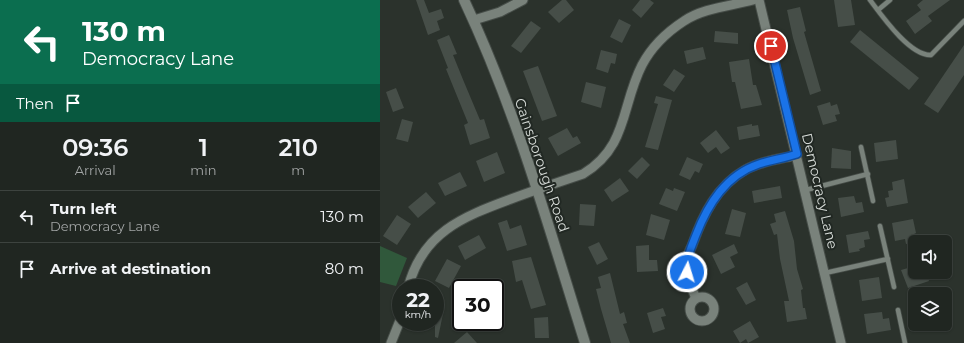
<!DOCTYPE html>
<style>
:root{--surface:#202621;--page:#2d322e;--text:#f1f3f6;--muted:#a2a5a5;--line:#3d433f}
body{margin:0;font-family:Montserrat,sans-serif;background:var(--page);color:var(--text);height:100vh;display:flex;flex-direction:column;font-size:15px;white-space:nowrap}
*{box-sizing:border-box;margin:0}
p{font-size:13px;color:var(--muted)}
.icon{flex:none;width:22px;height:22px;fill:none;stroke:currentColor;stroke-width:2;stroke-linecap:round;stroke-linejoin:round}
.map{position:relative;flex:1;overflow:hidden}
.details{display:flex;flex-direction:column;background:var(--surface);width:380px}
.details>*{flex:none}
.guide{background:#0b6e4f;color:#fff;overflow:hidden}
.controls{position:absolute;left:528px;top:235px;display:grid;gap:8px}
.controls a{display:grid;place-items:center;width:44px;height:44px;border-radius:6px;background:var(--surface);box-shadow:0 1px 3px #0004,0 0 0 1px var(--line);font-size:20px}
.speed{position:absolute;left:12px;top:279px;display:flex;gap:8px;font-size:20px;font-weight:700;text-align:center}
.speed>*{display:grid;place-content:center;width:52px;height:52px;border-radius:50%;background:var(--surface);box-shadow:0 1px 3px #0004,0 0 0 1px var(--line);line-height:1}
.speed small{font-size:10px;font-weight:400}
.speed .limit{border:2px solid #111;border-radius:6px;background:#fff;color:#111}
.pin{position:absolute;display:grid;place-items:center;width:34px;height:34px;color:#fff;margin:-17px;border:2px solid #fff;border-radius:50%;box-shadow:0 1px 4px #0007}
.me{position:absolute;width:44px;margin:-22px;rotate:5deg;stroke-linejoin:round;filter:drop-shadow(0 0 3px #0008)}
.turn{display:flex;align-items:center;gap:14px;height:84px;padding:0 16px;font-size:18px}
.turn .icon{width:52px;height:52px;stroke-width:2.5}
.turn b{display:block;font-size:28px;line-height:34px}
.then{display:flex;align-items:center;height:38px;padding:0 16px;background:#0003;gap:8px;font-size:15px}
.eta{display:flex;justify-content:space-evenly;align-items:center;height:68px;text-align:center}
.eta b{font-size:24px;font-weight:600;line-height:28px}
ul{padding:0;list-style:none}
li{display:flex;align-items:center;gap:12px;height:52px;padding:0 16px;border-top:1px solid var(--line)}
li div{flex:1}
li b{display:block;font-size:15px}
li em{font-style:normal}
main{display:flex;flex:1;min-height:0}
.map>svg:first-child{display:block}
.green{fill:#30583b}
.building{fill:#464e48}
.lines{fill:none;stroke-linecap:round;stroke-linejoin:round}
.lane-casing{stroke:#464d48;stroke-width:6}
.street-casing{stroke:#464d48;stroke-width:11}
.secondary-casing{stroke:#464d48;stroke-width:12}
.lane{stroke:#79827b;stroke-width:4.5}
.street{stroke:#79827b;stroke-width:9}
.secondary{stroke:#79827b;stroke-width:10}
.route-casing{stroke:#114b97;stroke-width:10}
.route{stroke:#1a73e8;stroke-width:7}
.labels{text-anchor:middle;stroke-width:4;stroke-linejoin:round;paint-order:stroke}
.street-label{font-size:14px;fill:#d8ddd9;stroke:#212823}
</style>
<main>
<section class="details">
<div class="guide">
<div class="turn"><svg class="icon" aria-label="left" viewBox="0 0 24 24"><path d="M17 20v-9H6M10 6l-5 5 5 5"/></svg><div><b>130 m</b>Democracy Lane</div></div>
<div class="then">Then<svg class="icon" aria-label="arrive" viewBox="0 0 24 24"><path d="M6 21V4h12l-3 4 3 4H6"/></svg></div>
</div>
<div class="eta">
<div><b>09:36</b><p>Arrival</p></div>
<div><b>1</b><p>min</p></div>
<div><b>210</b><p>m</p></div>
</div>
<ul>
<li><svg class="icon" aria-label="left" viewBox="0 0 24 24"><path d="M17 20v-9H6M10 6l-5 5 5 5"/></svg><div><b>Turn left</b><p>Democracy Lane</p></div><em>130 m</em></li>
<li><svg class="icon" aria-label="arrive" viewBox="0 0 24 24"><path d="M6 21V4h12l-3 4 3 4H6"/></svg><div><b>Arrive at destination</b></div><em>80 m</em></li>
</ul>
</section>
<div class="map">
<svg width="584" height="343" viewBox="0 0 584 343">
<rect width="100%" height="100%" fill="#2b322c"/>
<polygon class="green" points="0,246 27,258 16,286 0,282"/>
<g class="building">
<polygon points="36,0 44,0 49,13 61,9 64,18 57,21 60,30 48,35"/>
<polygon points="182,0 186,0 194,10 179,23 168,12"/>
<polygon points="260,0 270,0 274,3 261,18 252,10"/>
<polygon points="454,0 471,0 475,25 458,27"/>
<polygon points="543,0 570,0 548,16 552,21 535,34 526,21 541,10 537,5"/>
<polygon points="420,7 426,31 424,32 441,91 430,95 413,38 407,10"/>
<polygon points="239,19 251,25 242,43 230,37"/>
<polygon points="151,21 161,28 141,53 131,46"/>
<polygon points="480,30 539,78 529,90 470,42"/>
<polygon points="335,31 358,33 358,44 334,42"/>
<polygon points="69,35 77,54 73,55 84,82 100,120 104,119 110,138 90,145 84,125 88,123 66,69 68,68 57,40"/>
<polygon points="584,45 584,75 558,113 544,104"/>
<polygon points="323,47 326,59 307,64 304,51"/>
<polygon points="221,50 237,54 235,64 231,63 228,73 216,69"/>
<polygon points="369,59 373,85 376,85 382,105 361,109 355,82 352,82 349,62"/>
<polygon points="158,66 177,116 162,121 143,71"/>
<polygon points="294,69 305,76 294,92 283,85"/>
<polygon points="206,82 226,87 221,108 201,102"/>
<polygon points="16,88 24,108 13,112 6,92"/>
<polygon points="276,96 292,100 278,150 265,147 278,104 274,103"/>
<polygon points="450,102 451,106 457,104 460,114 455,115 457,121 443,125 437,106"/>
<polygon points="22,119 33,122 28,142 16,139"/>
<polygon points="372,124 372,126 378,125 380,136 359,140 357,127"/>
<polygon points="187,128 193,138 197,136 201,143 178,156 168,138"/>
<polygon points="336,130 350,148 341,154 336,147 328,153 320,143"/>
<polygon points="516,140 518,159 496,162 494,143"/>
<polygon points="452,148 471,151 471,169 451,168"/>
<polygon points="117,152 125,173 104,182 96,161"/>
<polygon points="262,157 270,165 257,179 248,171"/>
<polygon points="307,157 323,164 319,173 315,171 310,180 299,175"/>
<polygon points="80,172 87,186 65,196 58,183"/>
<polygon points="240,178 249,191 232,202 224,190"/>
<polygon points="524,179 528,203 507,207 505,198 509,197 508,191 513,190 512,182"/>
<polygon points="400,186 402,198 374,203 372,191"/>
<polygon points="286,188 293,191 294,188 305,192 297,211 279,204"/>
<polygon points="46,192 56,203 38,218 28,207"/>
<polygon points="474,196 476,203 482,202 484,212 461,217 458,198"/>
<polygon points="200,204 216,205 214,226 199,225"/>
<polygon points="352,209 366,213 360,237 345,234"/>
<polygon points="405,211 414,241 417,269 423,289 421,290 423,308 425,308 427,319 407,322 404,301 409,301 400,259 397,234 394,235 390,224 396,222 394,214"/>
<polygon points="271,214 290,220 284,240 266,235"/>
<polygon points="17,215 31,224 17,245 3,236"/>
<polygon points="533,219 536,233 534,234 535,243 526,244 525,239 515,241 512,223"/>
<polygon points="127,220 130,229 141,225 147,245 127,251 118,223"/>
<polygon points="488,231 490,239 484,240 485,247 479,249 480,251 469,253 466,235"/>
<polygon points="99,235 106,248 85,260 78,246"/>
<polygon points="219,242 228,259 217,265 208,247"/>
<polygon points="354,244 358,253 350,257 355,267 341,274 332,255"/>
<polygon points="269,245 269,260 277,260 278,271 257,272 256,246"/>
<polygon points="151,257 166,305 151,309 142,280 136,282 132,261"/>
<polygon points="67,259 81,266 69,288 55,281"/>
<polygon points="535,266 535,272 546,272 549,281 528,288 521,270"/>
<polygon points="230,273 240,314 244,312 247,323 243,324 250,343 231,343 221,309 216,289 221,288 218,277"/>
<polygon points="499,277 502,298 482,301 479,280"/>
<polygon points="367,282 376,300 366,305 356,288"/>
<polygon points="55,302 65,304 58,338 55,337"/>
<polygon points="283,308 286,316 281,317 285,329 273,333 267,313"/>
<polygon points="502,312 503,319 509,318 511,330 487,334 484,314"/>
<polygon points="168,317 169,338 155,338 154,318"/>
<polygon points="370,321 379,337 368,343 366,339 360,343 353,331"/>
<polygon points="87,332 97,343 74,343"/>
</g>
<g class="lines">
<defs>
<g id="lane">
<path d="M490,0C502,16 530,56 551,55L584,21"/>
<polyline points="498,10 510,0"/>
<polyline points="481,147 493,201"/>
<polyline points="426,190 488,174"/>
<polyline points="500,226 514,287"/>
<polyline points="445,273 508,259"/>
<polyline points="518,310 525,343"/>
</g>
<g id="street">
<polyline points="379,0 461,343"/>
<polyline points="94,20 120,12 143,0"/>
<path d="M28,288C42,233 82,217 131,199C155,190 179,182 203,174C248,147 241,106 262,65C271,48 287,32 304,21C323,8 351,6 373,0"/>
<circle cx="322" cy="309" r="12"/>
<path d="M316,298C311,287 304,273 306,261C307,255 311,249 313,243C323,215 337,186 365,170C381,161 400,159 417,155"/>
<polyline points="11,343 21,318"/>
</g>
<path id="secondary" d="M84,0C136,110 169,228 205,343"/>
</defs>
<use href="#lane" class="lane-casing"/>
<use href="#street" class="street-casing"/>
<use href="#secondary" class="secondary-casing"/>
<use href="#lane" class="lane"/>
<use href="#street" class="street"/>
<use href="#secondary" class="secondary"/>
</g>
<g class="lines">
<defs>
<path id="route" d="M307,272C306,258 311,248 316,235C328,204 346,175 379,164C391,160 405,158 417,154L391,46"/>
</defs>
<use href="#route" class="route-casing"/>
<use href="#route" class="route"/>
</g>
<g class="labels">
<g class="street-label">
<text transform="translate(162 165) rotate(71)" y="5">Gainsborough Road</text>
<text transform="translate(440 191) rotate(77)" y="5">Democracy Lane</text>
</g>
</g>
</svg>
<div class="controls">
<a><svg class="icon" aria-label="sound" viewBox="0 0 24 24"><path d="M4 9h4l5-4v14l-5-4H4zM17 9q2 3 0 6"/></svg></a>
<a><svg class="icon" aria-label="layers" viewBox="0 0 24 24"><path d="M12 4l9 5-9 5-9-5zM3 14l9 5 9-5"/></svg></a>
</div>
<div class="speed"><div>22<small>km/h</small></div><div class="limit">30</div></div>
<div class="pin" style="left:391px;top:46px;background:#d93025"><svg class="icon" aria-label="arrive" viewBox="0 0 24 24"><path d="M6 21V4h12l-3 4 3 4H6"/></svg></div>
<svg class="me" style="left:307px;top:272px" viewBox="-20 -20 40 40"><circle r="17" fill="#1a73e8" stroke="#fff" stroke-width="3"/><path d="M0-11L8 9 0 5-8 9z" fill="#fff"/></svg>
</div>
</main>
